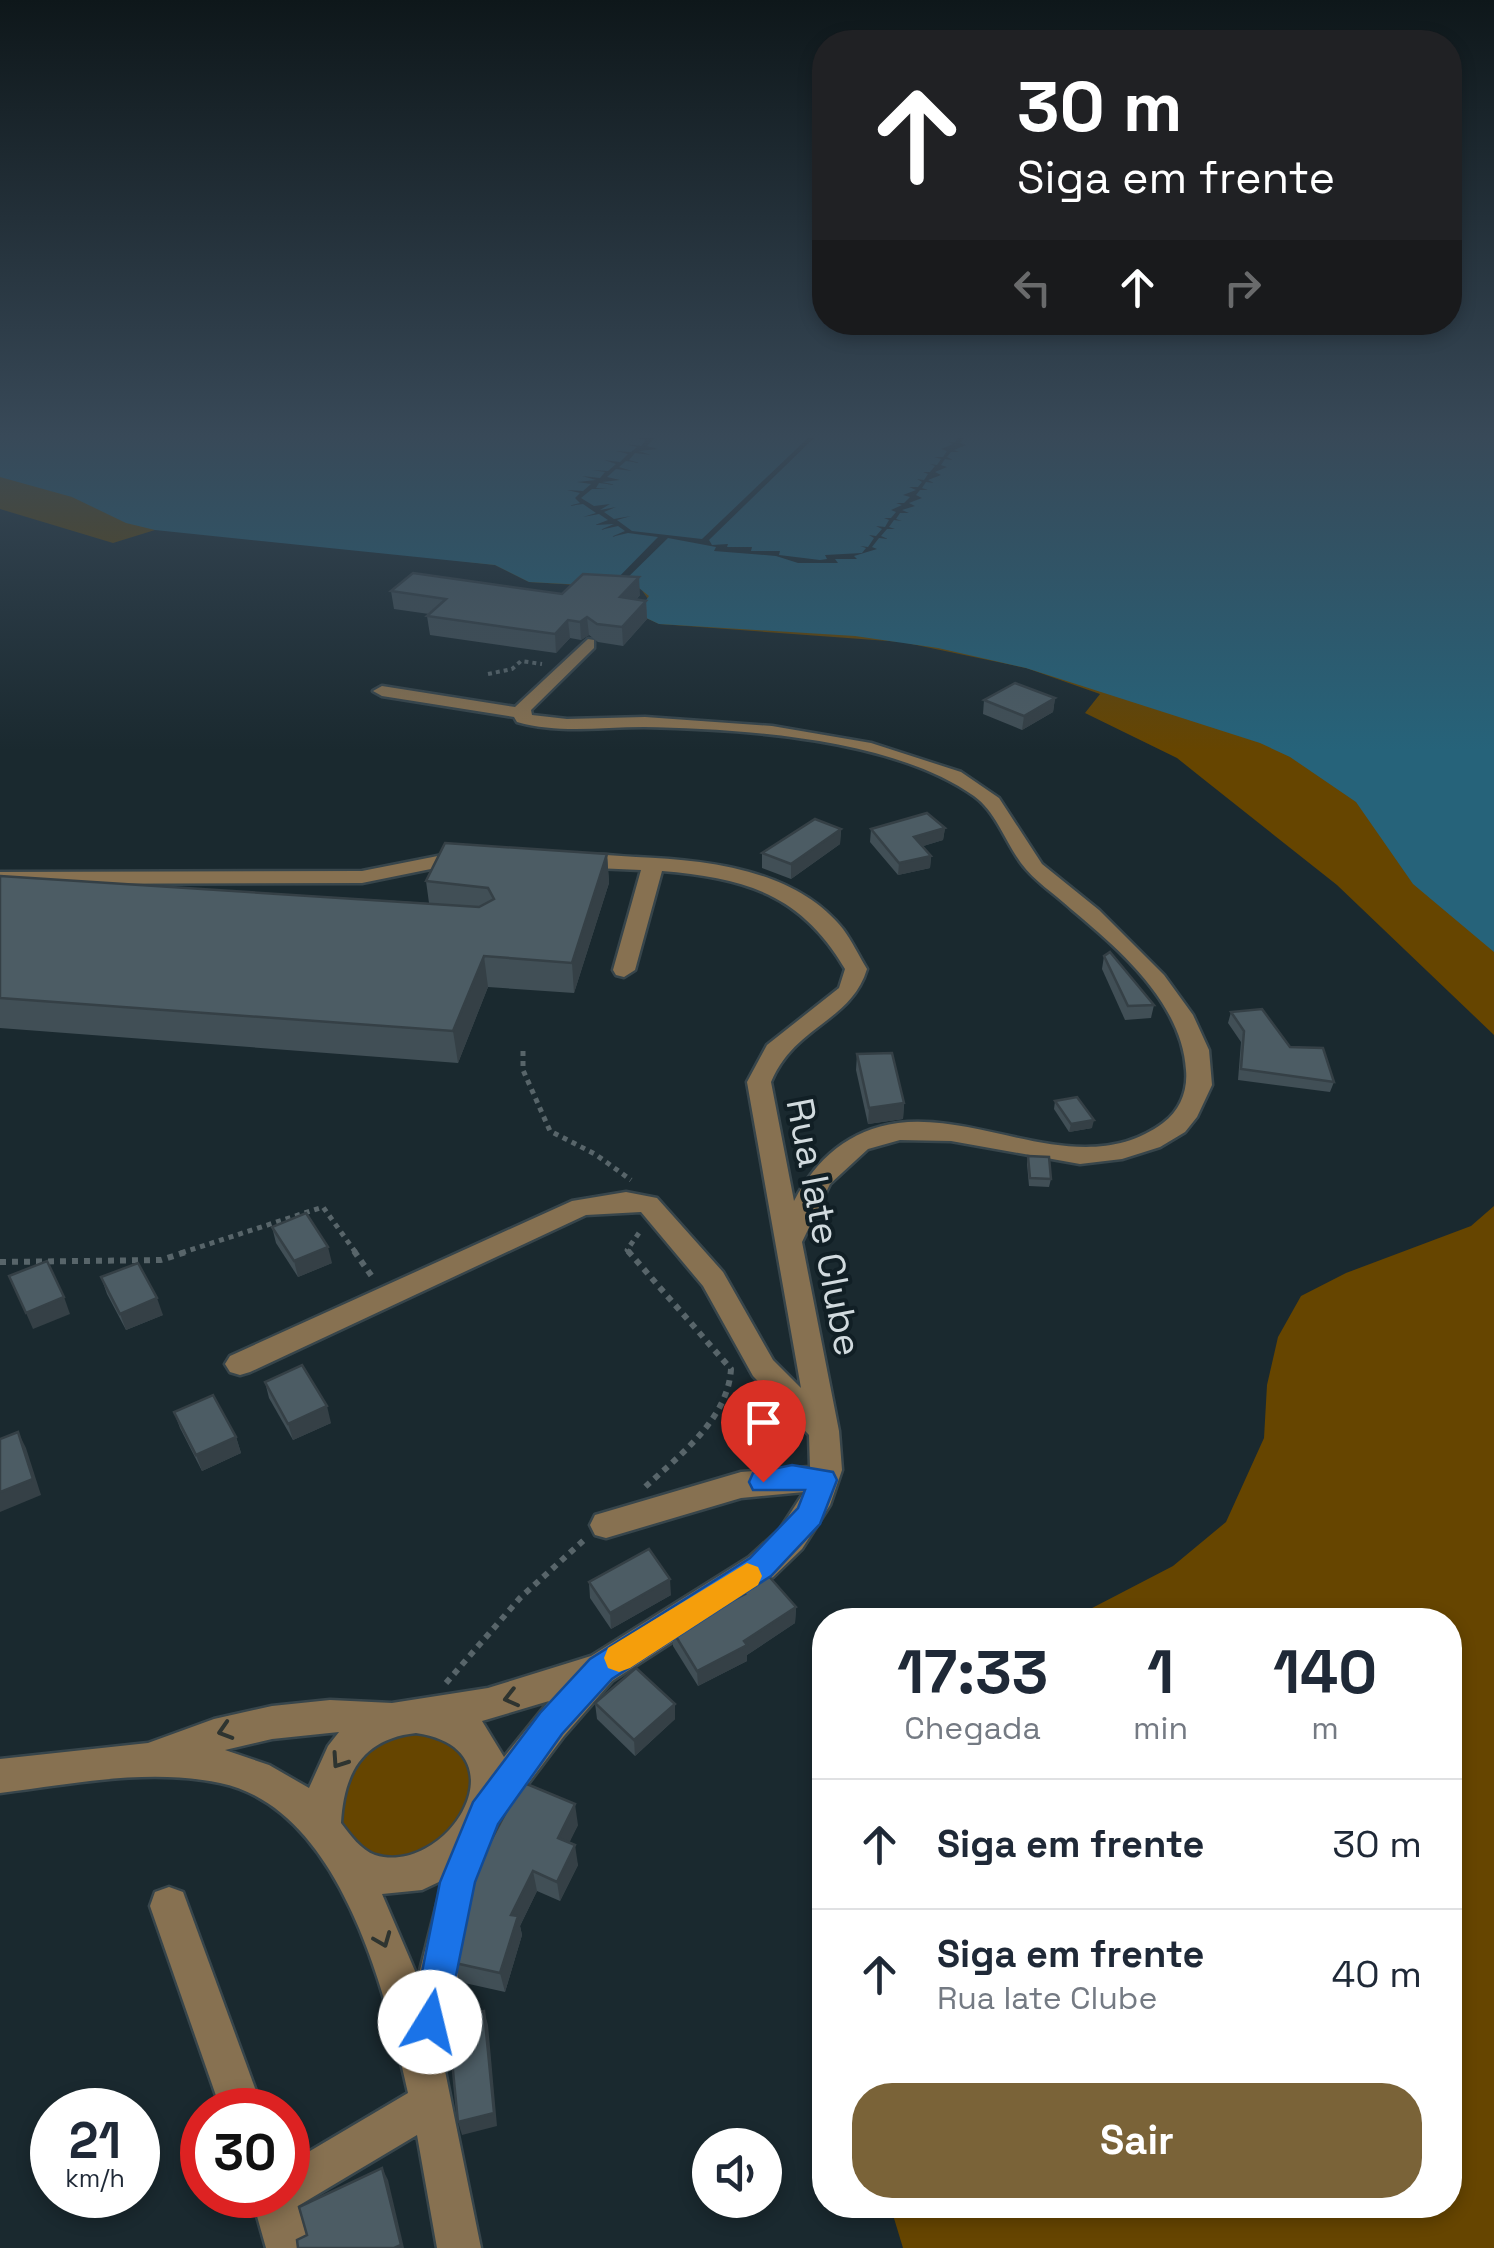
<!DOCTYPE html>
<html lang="pt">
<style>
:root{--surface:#fff;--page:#f2f2f3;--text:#1f2937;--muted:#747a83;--line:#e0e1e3;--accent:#7a6338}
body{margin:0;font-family:"Space Grotesk",sans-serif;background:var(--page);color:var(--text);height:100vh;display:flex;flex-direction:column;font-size:38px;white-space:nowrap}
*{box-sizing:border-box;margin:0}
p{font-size:32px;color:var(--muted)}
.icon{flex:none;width:55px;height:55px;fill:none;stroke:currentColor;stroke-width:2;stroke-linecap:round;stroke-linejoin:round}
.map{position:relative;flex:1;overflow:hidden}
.panel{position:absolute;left:812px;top:1608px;width:650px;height:610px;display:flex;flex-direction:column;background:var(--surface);border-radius:40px;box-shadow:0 5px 15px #0003}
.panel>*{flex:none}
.hud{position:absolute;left:812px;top:30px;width:650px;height:305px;border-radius:40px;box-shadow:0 5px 15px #0003;background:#202124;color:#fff;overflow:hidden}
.fabs{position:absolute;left:692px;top:2128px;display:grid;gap:20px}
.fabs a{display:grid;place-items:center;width:90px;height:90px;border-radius:50%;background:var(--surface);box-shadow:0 5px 15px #0003;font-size:50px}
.speed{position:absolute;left:30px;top:2088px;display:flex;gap:20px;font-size:50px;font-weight:700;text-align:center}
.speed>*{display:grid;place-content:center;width:130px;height:130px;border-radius:50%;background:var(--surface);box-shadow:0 5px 15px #0003;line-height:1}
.speed small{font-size:25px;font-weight:400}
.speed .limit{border:15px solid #d22;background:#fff;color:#111}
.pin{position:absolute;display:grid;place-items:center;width:85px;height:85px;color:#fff;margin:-102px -42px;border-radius:50% 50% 50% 0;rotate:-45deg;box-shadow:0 0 10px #0007}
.pin .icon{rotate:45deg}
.me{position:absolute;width:110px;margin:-55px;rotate:9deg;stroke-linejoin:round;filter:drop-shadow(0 0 8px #0008)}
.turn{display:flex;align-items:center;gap:35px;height:210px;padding:0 40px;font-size:45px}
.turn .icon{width:130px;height:130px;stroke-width:2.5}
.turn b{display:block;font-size:70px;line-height:85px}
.lanes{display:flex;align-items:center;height:95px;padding:0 40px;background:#0003;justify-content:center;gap:50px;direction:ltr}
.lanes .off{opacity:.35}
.eta{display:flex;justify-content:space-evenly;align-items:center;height:170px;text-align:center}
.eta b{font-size:60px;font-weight:800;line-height:70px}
.cta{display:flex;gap:20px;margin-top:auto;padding:20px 40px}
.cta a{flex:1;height:115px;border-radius:40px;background:var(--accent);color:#fff;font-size:40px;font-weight:800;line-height:115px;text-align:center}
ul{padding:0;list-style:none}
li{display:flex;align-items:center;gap:30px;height:130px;padding:0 40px;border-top:2px solid var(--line)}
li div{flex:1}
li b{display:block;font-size:38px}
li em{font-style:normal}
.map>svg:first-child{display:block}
.green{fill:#664500}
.water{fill:#26637a}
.pier{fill:#1a292f}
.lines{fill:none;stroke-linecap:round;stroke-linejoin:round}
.minor-casing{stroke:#37454b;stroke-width:5}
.path-far2{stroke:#58656a;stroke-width:4;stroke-dasharray:4 4;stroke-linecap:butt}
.path-far1{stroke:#58656a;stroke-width:5;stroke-dasharray:5 5;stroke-linecap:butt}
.path{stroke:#58656a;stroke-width:6;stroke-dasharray:6 6;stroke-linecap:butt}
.minor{fill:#877151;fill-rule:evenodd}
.wall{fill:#414f56}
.shaded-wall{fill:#354046}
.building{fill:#4c5c64;stroke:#354046;stroke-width:2.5}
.oneway{stroke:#2e3430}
.route{fill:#1a73e8;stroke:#114b97;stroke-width:2.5}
.slow{fill:#f59e0b}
.labels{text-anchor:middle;stroke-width:8;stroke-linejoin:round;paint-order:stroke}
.street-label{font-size:38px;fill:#d1dade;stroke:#111f25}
</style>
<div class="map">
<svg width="1494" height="2248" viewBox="0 0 1494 2248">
<rect width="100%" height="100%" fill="#1a292f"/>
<g class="green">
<polygon points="0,466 830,618 1320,740 1494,880 1494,1035 1337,885 1202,778 1177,758 1085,713 1100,694 1026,668 902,642 659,624 642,616 639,610 648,599 641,589 529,582 495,565 188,530 155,530 113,543 0,509"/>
<polygon points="1494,1206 1494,2248 903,2248 890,2205 1450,2205 1450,1620 1069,1620 1173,1566 1226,1522 1264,1438 1267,1385 1278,1337 1301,1296 1346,1273 1471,1226"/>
<polygon points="402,1726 463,1743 477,1803 429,1857 378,1862 340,1836 343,1768"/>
</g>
<polygon class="water" points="0,436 1494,436 1494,952 1413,884 1356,802 1290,757 1260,743 1026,668 938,648 855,636 659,624 642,616 639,610 649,596 639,588 529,582 495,565 155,530 126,523 72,497 0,477"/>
<polygon class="pier" points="810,436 816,436 709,540 712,545 728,544 727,547 752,547 751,551 780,551 779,555 820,560 827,559 825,555 862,553 866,548 860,546 868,547 874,538 869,535 876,536 882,529 876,526 885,527 889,520 884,518 891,518 896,512 891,510 902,505 896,503 904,503 910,497 903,495 916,490 909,487 918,487 922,482 917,479 924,480 928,474 923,472 930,472 935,466 930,464 937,465 941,459 934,457 943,457 947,451 941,449 953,444 948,442 955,442 959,436 971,437 964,437 960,443 966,445 954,450 959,452 951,452 947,457 953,460 945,459 941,465 947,467 935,472 941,475 928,480 934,483 926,482 922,488 928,490 920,490 916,495 922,498 909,503 915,506 902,510 909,513 900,513 896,519 902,521 894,520 889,527 895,529 887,529 881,536 888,539 879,538 872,547 877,549 854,556 857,559 835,559 838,563 798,563 776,556 714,551 716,547 668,538 618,587 610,586 658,537 628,533 611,537 625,531 618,526 600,530 614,524 595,525 608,520 599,514 583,517 596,513 583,504 568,506 580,503 575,498 580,493 567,490 583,491 591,484 577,482 596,480 582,476 600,478 605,472 592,470 608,471 616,464 604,460 620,462 628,454 616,451 631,452 637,447 625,444 641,446 646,440 634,437 671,438 655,438 647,446 658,449 639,451 651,455 635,453 629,460 640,463 626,461 619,467 632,471 616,469 607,477 620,480 602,482 616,485 599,483 596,488 608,489 592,489 581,498 594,506 610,504 600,510 616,507 604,512 614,519 631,516 617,520 632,531 702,539"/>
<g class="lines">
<defs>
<g id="minor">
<path d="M588,639L594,640V648L531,710L532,715L567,719L645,717L772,726L871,743L961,772L999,798L1042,864L1099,910L1164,975L1193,1015L1209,1050L1212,1085L1197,1117L1185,1132L1160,1147L1122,1159L1080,1164L951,1141L900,1140L868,1149L830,1184L802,1242L839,1431L842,1470L830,1505L802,1549L773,1577L612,1681L564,1736L491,1833L462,1952L443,2061L481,2248H437L417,2135L298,2206L310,2248H266L251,2195H288V2164L408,2093C385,1990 340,1808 220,1783C148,1768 72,1784 0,1793V1759L148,1743L214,1719L272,1706L330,1700L392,1703L488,1688L591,1656L749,1557L780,1529L804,1492L741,1498L606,1538L595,1535L590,1525L595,1515L741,1472L810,1467L809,1435L753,1376L703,1286L641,1212L586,1215L250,1372L240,1375L230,1372L225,1364L230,1356L572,1201L626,1192L657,1198L723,1272L773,1360L801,1388L747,1082L767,1045L839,988L845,969C801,894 745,878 662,871L635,970L624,977L616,975L613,970L641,870L573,867L563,861L566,857C587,852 613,856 636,857C707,860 795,869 843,929C852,941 859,956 867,969C851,1022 795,1025 771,1082L794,1201C817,1158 849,1130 898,1123C985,1112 1083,1182 1163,1123C1180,1111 1188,1090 1186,1070C1182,1003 1119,949 1071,909C1055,894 1034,881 1021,863C1005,841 996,812 974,796C892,738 742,729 644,727C600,727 560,734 517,722L514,717L382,696L373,691L382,686L515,707ZM549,1701L504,1757L482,1721ZM339,1732L328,1746L309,1788L269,1765L225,1750L272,1739ZM416,1733C527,1749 447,1877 375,1855C361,1850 350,1835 341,1823C344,1773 362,1739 416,1733ZM443,1880L418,1978L382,1894L422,1890Z"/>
<polygon points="468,850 475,852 475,860 362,883 0,884 0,872 362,871"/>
<polygon points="169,1887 183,1892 263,2110 221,2110 150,1906 155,1892"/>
</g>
</defs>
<use href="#minor" class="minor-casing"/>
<polyline class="path-far2" points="488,674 512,669 521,661 542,664"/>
<g class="path-far1">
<polyline points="523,1051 523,1070 550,1131 595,1154 631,1180"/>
<polyline points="181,1253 323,1207 356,1253"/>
<polyline points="630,1253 627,1250 641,1230"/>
</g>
<g class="path">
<polyline points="354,1251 373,1278"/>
<path d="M628,1251L731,1369C728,1419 680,1455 645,1487"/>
<polyline points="0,1262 161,1260 189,1251"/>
<polyline points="446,1683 520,1598 584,1540"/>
</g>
<use href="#minor" class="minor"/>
</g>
<g class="wall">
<polygon points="391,591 640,595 636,600 646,601 647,619 623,646 598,642 589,635 581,640 570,638 556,653 430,635 427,616 429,614 394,609"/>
<polygon points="1055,698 1053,712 1022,730 983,714 984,700"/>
<polygon points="945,828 943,840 923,846 931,856 930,868 898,875 870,842 871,829"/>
<polygon points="841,829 840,844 791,879 762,868 762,853"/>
<polygon points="607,854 609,883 574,993 488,987 458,1063 0,1028 0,876 429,903 426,881"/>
<polygon points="1104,956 1154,1005 1151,1018 1125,1020 1102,969"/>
<polygon points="1231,1012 1290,1047 1334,1082 1330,1092 1238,1080 1241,1042 1228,1023"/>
<polygon points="857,1054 904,1103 903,1119 868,1124 856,1070"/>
<polygon points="1055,1101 1092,1128 1069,1132 1054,1109"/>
<polygon points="1028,1156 1051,1179 1049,1187 1029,1186 1027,1164"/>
<polygon points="272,1227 332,1263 298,1277 276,1243"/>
<polygon points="101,1277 163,1315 126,1330 107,1294"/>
<polygon points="265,1382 331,1423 293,1440 269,1398"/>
<polygon points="174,1412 236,1437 241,1453 202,1471 180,1428"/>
<polygon points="589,1582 671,1595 611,1629 590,1598"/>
<polygon points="741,1589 796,1607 795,1623 747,1655 747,1661 698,1686 673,1646 672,1630 741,1596"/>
<polygon points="595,1703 675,1704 675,1719 635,1756 597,1719"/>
<polygon points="578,1825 569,1842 578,1865 560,1901 537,1891 520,1926 522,1935 505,1992 460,1982 455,1963 478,1865"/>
</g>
<g class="shaded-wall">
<polygon points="639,577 640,595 621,616 620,597"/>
<polygon points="646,601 647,619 623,646 622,627"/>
<polygon points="587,617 589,635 581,640 580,622"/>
<polygon points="568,620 570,638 556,653 555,634"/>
<polygon points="1055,698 1053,712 1022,730 1024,716"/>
<polygon points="945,828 943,840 914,849 914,837"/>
<polygon points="841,829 840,844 791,879 791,864"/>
<polygon points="607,854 609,883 574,993 572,963"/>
<polygon points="931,856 930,868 898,875 899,863"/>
<polygon points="484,956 488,987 458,1063 453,1031"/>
<polygon points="904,1103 903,1119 868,1124 869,1108"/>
<polygon points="1094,1120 1092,1128 1069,1132 1071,1124"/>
<polygon points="328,1247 332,1263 298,1277 294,1261"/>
<polygon points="64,1297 70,1314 33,1329 26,1313"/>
<polygon points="157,1298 163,1315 126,1330 120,1314"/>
<polygon points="327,1406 331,1423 293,1440 288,1424"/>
<polygon points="18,1432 26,1448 41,1495 0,1512 0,1492"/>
<polygon points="236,1437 241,1453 202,1471 196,1455"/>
<polygon points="670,1579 671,1595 611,1629 610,1613"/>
<polygon points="796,1607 795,1623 747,1655 747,1661 698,1686 697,1671"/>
<polygon points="675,1704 675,1719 635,1756 634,1740"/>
<polygon points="575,1804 578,1825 562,1858 558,1838"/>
<polygon points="575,1845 578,1865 560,1901 557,1882"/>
<polygon points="533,1871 537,1891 520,1926 522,1935 505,1992 500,1973 511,1915"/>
<polygon points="484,2011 488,2025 497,2126 462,2135 458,2122"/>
<polygon points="382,2168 388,2180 404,2248 394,2248"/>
</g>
<g class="building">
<polygon points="413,573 562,594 583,574 639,577 620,597 646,601 622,627 597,624 587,617 580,622 568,620 555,634 427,616 446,599 391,591"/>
<polygon points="1015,683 1055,698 1024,716 984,700"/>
<polygon points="927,813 945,828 914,837 931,856 899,863 871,829"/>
<polygon points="815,819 841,829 791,864 762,853"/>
<polygon points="445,843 607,854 572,963 484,956 453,1031 0,998 0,876 479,907 494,899 488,888 426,881"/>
<polygon points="1110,952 1154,1005 1128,1006 1104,956"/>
<polygon points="1262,1009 1290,1047 1323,1048 1334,1082 1241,1069 1244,1031 1231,1012"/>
<polygon points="892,1053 904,1103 869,1108 857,1054"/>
<polygon points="1077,1097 1094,1120 1071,1124 1055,1101"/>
<polygon points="1028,1156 1049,1157 1051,1179 1030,1178"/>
<polygon points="306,1213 328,1247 294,1261 272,1227"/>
<polygon points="47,1261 64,1297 26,1313 9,1276"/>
<polygon points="138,1263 157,1298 120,1314 101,1277"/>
<polygon points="302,1365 327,1406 288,1424 265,1382"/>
<polygon points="213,1395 236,1437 196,1455 174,1412"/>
<polygon points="18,1432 33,1479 0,1492 0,1439"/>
<polygon points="649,1549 670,1579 610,1613 589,1582"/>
<polygon points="766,1573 796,1607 744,1641 747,1645 697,1671 672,1630 745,1594 741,1589"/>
<polygon points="636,1668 675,1704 634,1740 595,1703"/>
<polygon points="522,1782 575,1804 558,1838 575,1845 557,1882 533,1871 511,1915 518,1916 500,1973 455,1963 478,1865"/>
<polygon points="484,2011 494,2113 458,2122 448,2019"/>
<polygon points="382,2168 401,2245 394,2248 298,2248 297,2240 307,2235 299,2207"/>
</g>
<defs><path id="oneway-chevron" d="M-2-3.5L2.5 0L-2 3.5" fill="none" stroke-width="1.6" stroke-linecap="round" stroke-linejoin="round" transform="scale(2.5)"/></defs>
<g class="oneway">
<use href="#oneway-chevron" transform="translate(511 1698) rotate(166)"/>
<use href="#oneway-chevron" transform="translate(225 1731) rotate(163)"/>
<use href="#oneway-chevron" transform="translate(339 1761) rotate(124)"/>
<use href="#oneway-chevron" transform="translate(383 1940) rotate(68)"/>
</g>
<linearGradient id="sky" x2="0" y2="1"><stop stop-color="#0e171a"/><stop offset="0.58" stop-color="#384958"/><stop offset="1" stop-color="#384958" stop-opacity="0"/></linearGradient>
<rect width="1494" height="751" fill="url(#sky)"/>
<polygon class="route" points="792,1465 833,1472 837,1480 820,1524 771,1576 612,1679 562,1734 498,1824 475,1882 444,2035 430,2040 417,2035 412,2022 440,1882 473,1802 540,1713 590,1659 750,1558 798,1508 805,1490 753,1490 749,1482 753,1473"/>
<polygon class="slow" points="747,1563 758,1567 762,1576 758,1585 630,1668 619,1672 608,1668 604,1658 608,1648"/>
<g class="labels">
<g class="street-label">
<text transform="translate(824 1227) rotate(79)" y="13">Rua Iate Clube</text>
</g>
</g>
</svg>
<div class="fabs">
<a><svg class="icon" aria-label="sound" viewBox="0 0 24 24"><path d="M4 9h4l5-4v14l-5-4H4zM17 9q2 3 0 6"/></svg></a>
</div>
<div class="speed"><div>21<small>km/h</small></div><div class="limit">30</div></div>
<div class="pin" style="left:763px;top:1482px;background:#d93025"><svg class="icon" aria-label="arrive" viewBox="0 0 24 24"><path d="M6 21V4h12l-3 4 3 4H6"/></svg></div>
<svg class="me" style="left:430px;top:2022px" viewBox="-20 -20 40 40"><circle r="19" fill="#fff"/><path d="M0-13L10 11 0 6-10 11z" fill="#1a73e8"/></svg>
<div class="hud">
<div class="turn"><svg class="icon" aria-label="ahead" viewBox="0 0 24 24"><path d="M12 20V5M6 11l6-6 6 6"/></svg><div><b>30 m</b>Siga em frente</div></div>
<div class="lanes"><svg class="icon off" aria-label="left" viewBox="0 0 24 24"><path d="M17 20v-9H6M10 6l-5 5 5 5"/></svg><svg class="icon" aria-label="ahead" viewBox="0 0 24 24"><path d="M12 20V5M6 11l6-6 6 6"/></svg><svg class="icon off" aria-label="right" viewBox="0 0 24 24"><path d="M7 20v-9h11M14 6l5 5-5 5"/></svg></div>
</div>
<section class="panel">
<div class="eta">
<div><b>17:33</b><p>Chegada</p></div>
<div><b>1</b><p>min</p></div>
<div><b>140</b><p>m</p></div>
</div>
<ul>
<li><svg class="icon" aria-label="ahead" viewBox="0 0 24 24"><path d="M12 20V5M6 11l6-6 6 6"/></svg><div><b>Siga em frente</b></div><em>30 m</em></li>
<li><svg class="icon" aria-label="ahead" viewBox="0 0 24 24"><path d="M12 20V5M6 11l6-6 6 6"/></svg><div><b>Siga em frente</b><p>Rua Iate Clube</p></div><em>40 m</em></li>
</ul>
<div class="cta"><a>Sair</a></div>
</section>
</div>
